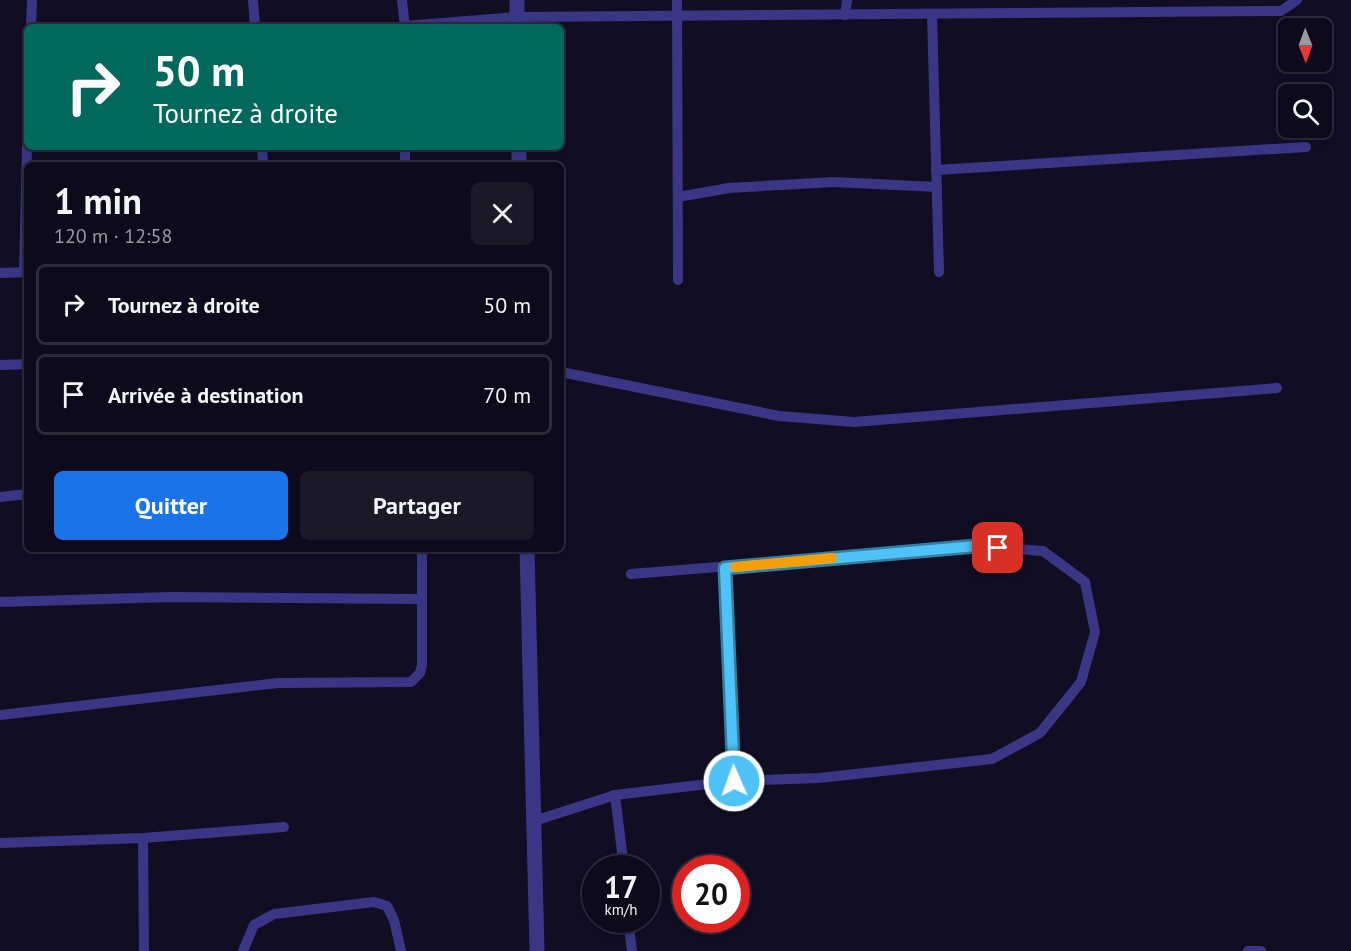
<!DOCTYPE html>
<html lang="fr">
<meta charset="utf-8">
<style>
:root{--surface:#0d0a1b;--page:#1b1828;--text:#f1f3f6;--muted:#9a9aa3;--line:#2d2b3a;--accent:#1a73e8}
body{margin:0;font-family:"PT Sans",sans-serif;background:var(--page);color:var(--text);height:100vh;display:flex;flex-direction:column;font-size:22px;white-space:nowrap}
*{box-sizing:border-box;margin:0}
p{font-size:20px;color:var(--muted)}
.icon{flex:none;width:33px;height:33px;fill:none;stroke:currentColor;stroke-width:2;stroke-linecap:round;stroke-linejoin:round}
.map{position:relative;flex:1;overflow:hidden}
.details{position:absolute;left:24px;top:162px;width:540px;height:390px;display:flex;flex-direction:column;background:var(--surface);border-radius:9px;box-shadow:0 3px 9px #0003,0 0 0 2px var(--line)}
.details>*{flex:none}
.top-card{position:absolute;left:24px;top:24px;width:540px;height:126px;border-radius:9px;box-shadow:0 3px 9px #0003,0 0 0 2px var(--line);background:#00695c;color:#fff;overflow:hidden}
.needle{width:39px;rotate:179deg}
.controls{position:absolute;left:1278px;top:18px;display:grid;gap:12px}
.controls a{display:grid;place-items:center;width:54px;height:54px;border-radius:9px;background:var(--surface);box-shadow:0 3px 9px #0003,0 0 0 2px var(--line);font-size:30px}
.speed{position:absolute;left:582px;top:855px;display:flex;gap:12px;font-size:30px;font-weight:700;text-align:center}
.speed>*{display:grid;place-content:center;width:78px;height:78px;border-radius:50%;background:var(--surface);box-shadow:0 3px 9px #0003,0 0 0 2px var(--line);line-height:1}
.speed small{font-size:15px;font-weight:400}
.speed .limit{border:9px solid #d22;background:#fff;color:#111}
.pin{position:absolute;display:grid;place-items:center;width:51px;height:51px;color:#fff;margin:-26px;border-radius:12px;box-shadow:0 3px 9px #0006}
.me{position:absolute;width:66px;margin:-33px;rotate:358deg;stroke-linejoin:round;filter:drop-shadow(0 0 4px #0008)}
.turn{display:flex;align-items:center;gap:21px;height:126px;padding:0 30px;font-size:27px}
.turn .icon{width:78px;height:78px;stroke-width:2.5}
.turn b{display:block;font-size:42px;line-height:51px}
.round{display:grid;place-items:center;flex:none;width:63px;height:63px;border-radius:9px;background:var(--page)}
.headline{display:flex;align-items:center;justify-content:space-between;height:102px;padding:0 30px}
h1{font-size:36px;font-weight:700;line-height:45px}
.action{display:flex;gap:12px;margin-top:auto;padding:12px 30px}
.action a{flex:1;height:69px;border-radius:9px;background:var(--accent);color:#fff;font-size:24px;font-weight:700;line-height:69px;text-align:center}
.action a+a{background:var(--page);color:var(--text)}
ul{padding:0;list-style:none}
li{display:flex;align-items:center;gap:18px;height:81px;margin:0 12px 9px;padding:0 18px;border:3px solid var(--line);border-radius:9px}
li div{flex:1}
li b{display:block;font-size:22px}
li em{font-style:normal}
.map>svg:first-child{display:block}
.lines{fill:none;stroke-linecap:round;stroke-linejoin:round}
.lane{stroke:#393785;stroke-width:10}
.street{stroke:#393785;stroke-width:15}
.route-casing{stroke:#337fa1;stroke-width:15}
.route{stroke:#4fc3f7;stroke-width:10}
.slow{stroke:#f59e0b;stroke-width:10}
</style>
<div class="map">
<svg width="1351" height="951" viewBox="0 0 1351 951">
<rect width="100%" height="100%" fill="#110e24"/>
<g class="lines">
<g class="lane">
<polyline points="253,0 255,27"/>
<polyline points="402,0 405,27"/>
<polyline points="677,0 678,280"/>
<polyline points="932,14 939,272"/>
<polyline points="845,15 847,0"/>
<polyline points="405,26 517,17 1281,11 1297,0"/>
<polyline points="31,27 32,0"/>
<polyline points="262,147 263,165"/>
<polyline points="405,147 405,165"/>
<polyline points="936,170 1306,147"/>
<polyline points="678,197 729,188 834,182 937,187"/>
<polyline points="24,272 27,147"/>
<polyline points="0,273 27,272"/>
<polyline points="0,365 27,364"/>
<polyline points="561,372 779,416 854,422 1277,388"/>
<polyline points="0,497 27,494"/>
<polyline points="725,568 733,781"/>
<polyline points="0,602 173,597 421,599"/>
<polyline points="0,715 278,683 411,682 420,673 422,665 422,549"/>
<polyline points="615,795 624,868"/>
<polyline points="534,821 615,795 733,781 819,778 992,759 1040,733 1081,682 1095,632 1085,582 1043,551 976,546 631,574"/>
<polyline points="143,838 144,951"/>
<polyline points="0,843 143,838 284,827"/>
<polyline points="628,920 632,951"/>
<polyline points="243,951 254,925 274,914 374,902 387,906 394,920 401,951"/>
<polyline points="1248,951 1261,951"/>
</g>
<g class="street">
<polyline points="517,27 517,0"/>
<polyline points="519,147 519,165"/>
<polyline points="527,549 537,951"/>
</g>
</g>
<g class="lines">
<defs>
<polyline id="route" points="734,781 725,568 976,546 998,548"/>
</defs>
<use href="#route" class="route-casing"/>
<use href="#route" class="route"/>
<polyline class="slow" points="735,567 832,558"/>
</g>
</svg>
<div class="controls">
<a><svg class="needle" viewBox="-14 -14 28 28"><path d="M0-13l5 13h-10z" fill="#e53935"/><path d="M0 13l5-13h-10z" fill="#9a9aa3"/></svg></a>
<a><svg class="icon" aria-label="search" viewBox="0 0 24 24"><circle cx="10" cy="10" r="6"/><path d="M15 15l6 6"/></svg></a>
</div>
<div class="speed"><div>17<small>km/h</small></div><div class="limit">20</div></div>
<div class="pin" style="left:998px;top:548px;background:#d93025"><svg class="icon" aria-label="arrive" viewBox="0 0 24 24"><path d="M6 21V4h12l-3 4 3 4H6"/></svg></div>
<svg class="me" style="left:734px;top:781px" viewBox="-20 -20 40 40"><circle r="17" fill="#4fc3f7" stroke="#fff" stroke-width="3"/><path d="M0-11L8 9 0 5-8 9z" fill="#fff"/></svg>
<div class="top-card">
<div class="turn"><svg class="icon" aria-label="right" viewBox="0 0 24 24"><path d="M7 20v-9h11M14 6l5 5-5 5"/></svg><div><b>50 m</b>Tournez à droite</div></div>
</div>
<section class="details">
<div class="headline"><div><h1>1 min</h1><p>120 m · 12:58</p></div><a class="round"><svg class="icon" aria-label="close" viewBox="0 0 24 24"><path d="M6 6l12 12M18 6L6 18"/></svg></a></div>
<ul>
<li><svg class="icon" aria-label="right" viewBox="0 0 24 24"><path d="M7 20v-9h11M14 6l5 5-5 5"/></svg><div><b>Tournez à droite</b></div><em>50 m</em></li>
<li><svg class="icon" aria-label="arrive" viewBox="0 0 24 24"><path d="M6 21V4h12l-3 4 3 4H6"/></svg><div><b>Arrivée à destination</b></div><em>70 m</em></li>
</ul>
<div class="action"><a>Quitter</a><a>Partager</a></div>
</section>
</div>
